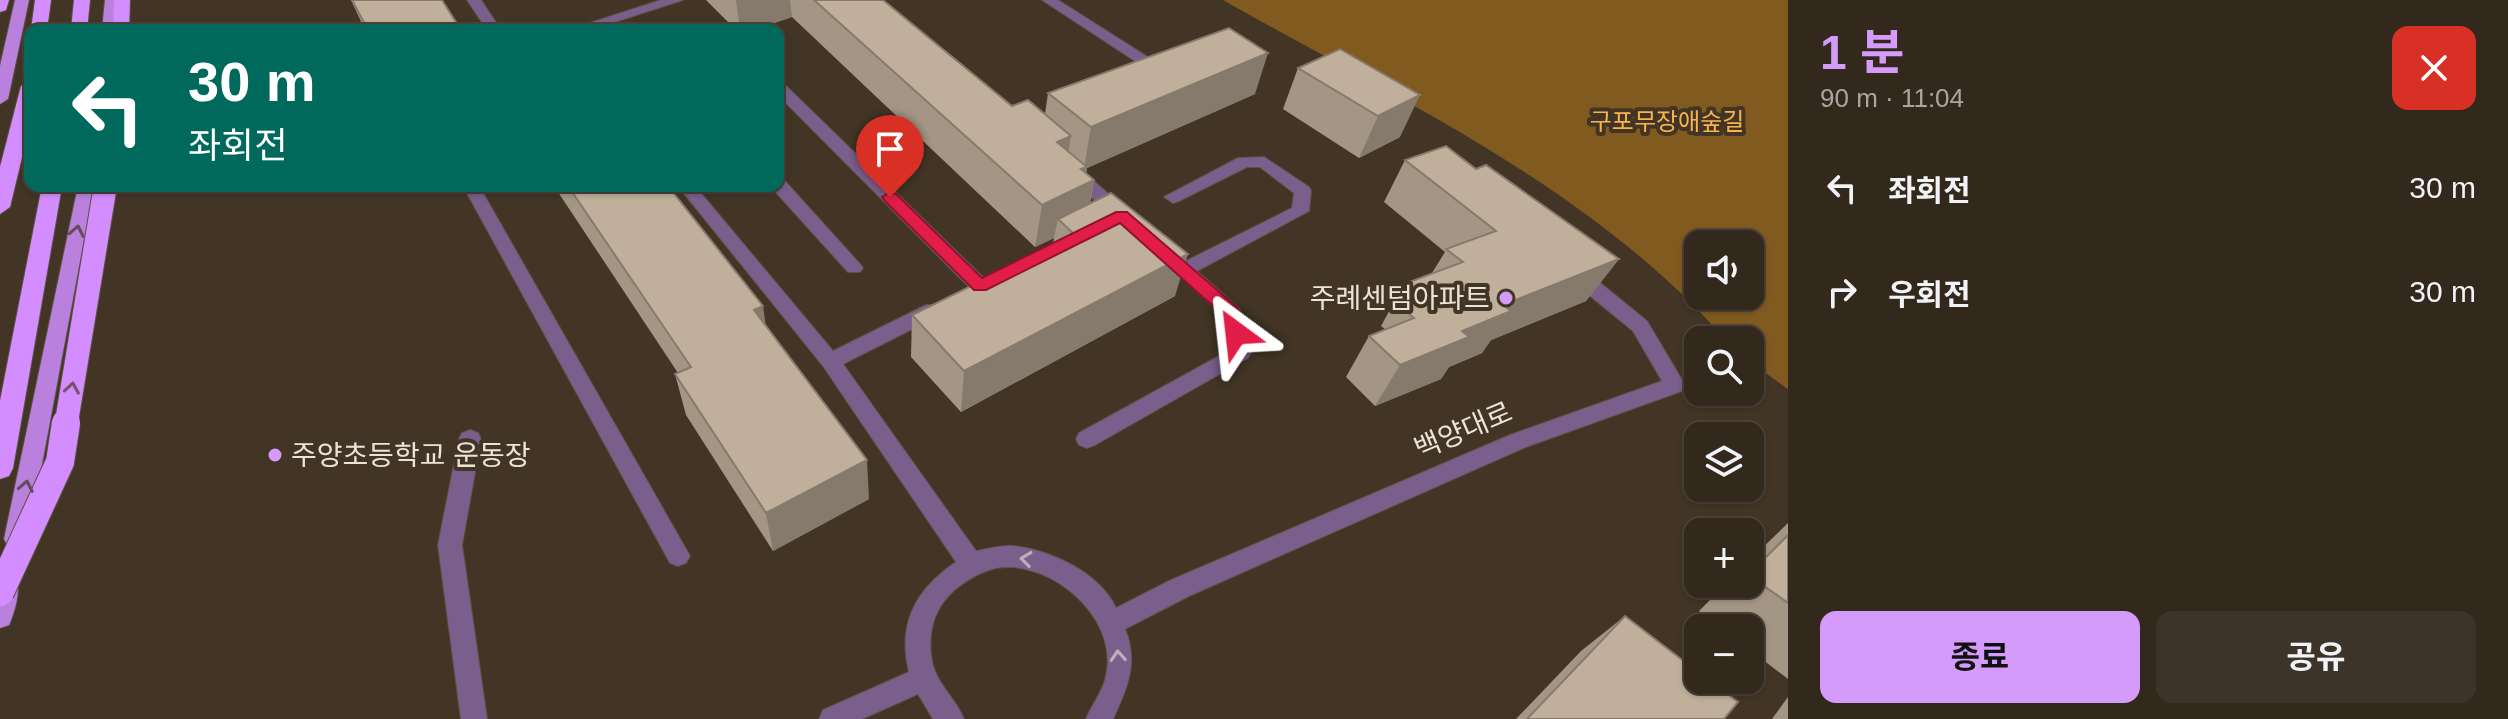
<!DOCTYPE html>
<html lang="ko">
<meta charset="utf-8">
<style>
:root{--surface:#32281c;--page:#3d3429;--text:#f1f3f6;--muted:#a8a6a3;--line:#4d443b;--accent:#d59bfa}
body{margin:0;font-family:Arial,"Noto Sans KR",sans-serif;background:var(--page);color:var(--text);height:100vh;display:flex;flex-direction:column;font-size:30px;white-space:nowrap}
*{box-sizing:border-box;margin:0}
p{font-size:26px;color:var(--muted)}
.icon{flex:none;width:44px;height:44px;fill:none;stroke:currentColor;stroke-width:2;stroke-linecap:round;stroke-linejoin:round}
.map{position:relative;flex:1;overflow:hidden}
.panel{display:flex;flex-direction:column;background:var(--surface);width:720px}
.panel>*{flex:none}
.guide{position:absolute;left:24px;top:24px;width:760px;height:168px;border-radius:16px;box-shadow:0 2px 6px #0004,0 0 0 2px var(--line);background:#00695c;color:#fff;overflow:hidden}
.tools{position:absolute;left:1684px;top:230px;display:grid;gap:16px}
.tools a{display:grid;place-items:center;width:80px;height:80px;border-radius:16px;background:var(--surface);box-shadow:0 2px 6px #0004,0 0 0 2px var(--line);font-size:40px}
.pin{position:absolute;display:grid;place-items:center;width:68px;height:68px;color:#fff;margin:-82px -34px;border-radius:50% 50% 50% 0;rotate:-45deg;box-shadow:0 0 8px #0007}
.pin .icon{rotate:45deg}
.me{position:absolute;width:88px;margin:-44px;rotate:330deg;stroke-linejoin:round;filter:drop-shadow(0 0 6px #0008)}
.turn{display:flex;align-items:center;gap:28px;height:168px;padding:0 32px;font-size:36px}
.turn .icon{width:104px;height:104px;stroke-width:2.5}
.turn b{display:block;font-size:56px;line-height:68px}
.round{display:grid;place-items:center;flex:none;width:84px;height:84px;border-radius:16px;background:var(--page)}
.overview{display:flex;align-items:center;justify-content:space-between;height:136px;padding:0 32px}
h1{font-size:48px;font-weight:700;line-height:60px;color:var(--accent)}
.action{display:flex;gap:16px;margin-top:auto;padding:16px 32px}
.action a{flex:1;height:92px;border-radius:16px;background:var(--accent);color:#111;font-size:32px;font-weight:700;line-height:92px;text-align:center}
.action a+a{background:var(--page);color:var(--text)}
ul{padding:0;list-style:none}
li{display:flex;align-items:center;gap:24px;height:104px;padding:0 32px}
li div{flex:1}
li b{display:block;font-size:30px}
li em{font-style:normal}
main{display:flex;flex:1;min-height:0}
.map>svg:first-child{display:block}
.forest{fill:#815a1f;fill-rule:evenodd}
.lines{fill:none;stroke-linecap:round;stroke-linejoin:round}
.minor-casing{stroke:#5d5142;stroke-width:2}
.major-casing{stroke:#5d5142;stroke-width:2}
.highway-casing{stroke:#5d5142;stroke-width:2}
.minor{fill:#7a5e8c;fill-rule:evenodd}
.major{fill:#ba80de;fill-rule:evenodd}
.highway{fill:#d38dff;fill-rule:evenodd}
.highway-bridge-far2-casing{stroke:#5d5142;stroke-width:20;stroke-linecap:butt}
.highway-bridge-far1-casing{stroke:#5d5142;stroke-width:25;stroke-linecap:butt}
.highway-bridge-casing{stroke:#5d5142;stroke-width:30;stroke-linecap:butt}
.highway-bridge-far2{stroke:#d38dff;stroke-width:18}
.highway-bridge-far1{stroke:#d38dff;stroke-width:23}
.highway-bridge{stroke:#d38dff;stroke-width:28}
.wall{fill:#a49685}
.shaded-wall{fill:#867a6c}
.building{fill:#bfaf9b;stroke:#867a6c;stroke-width:2}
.oneway{stroke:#664c5c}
.oneway2{stroke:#755471}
.oneway3{stroke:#beaeba}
.route{fill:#e11d48;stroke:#92132f;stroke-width:2}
.poi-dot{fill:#d59bfa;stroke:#423525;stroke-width:3}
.labels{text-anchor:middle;stroke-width:8;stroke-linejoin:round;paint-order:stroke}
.far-park-label{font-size:24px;fill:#fab34c;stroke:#423525}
.poi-label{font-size:28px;fill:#ebe3d8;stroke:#423525;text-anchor:end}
.street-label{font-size:28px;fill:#ebe3d8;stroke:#423525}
</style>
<main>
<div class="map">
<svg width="1788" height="719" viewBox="0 0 1788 719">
<rect width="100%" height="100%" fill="#423525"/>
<path class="forest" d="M1223,0H1788V389L1750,362V340H1726C1591,187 1397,99 1223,0ZM1698,244H1750V296H1698Z"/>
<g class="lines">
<defs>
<g id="minor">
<polygon points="467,0 481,0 501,30 487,30"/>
<polygon points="661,0 683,0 590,30 568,30"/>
<polygon points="1042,0 1058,0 1151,59 1153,62 1141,83 1131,83 1129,80 1138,63"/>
<polygon points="778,81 783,83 987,281 989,286 987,291 973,291 778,95"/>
<polygon points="1264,157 1309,187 1311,191 1309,211 1197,271 1239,308 1251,353 1248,358 1095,445 1087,448 1079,445 1076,439 1079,433 1230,350 1223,316 1156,253 1165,247 1186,261 1292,208 1294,193 1260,167 1247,167 1179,201 1173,203 1164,197 1238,158"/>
<polygon points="1074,168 1080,169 1128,211 1131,215 1128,219 1116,219 1068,177 1066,173 1068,169"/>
<polygon points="778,179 784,180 860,264 863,268 860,272 848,272 772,188 778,186"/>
<polygon points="463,186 479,186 686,549 690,556 686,563 678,566 670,563"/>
<path d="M678,186H695L833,351L926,305H940L943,310L940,315L843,364L976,551C987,549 1001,545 1013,546C1050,550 1099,572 1116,608L1171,580L1510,435L1662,381L1633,331L1568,278L1566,273L1568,268H1582L1647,321L1685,385L1682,391L1526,447L1189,596L1125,629C1139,662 1127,689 1113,719H1086C1091,706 1101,694 1105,680C1121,625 1064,570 1011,567C992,566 976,574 961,585C937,602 928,626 931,655C934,683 954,695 964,719H933L918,694L862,719H819L823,710L909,672C897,623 916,589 956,562L823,366Z"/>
<polygon points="470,430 478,433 481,439 462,545 487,719 461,719 438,545 459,439 462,433"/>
</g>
<g id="major">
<polygon points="15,0 29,0 8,99 0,104 0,66"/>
<polygon points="105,0 119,0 116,30 102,30"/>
<polygon points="78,186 94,186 28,539 24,546 16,549 8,546 4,539"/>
<path d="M7,571L15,574C22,588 15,611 9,625L0,628V574Z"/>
</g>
<g id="highway">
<polygon points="0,0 9,0 6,10 0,12"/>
<polygon points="35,0 51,0 47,30 31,30"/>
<polygon points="74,0 90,0 87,30 71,30"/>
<polygon points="114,0 130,0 129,30 113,30"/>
<polygon points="30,81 30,124 10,207 0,214 0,167 21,86"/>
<polygon points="42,186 62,186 13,468 9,476 0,479 0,401"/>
</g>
</defs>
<use href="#minor" class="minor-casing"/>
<use href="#major" class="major-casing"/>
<use href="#highway" class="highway-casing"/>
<use href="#minor" class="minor"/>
<use href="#major" class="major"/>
<use href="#highway" class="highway"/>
<defs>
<polyline id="highway-bridge-far2" points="104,190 105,186"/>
<polyline id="highway-bridge-far1" points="66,425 105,188"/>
<polyline id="highway-bridge" points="0,592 60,462 66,423"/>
</defs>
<use href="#highway-bridge-far2" class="highway-bridge-far2-casing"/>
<use href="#highway-bridge-far1" class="highway-bridge-far1-casing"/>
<use href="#highway-bridge" class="highway-bridge-casing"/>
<use href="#highway-bridge-far2" class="highway-bridge-far2"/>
<use href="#highway-bridge-far1" class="highway-bridge-far1"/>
<use href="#highway-bridge" class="highway-bridge"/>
</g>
<g class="wall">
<polygon points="351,0 442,0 461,30 365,30"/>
<polygon points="706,0 883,0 1012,106 1045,114 1048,93 1255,94 1087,168 1086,173 1094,180 1090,204 1175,296 961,412 911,357 912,315 1053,246 1054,238 1035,247 792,17 753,30 736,30"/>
<polygon points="1340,49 1400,137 1359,158 1283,109 1298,68"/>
<polygon points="1405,160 1476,169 1619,259 1586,301 1491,340 1482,353 1449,367 1441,379 1375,406 1346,377 1369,336 1385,329 1381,326 1404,284 1432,273 1445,252 1384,202"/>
<polygon points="554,186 668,186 766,326 869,499 773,551 686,415 675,374 678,373"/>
<polygon points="1788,523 1788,679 1750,650 1750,628 1721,628 1699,611 1726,584 1750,584 1750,560"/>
<polygon points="1625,616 1724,719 1516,719 1581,651"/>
<polygon points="1788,697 1788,719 1772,719"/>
</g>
<g class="shaded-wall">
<polygon points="736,0 790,0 792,17 753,30 740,30"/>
<polygon points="1268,53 1255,94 1087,168 1084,185 1094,180 1086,222 1058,219 1054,238 1035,247 1042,205 1084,168 1091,127"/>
<polygon points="1420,95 1400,137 1359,158 1378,116"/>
<polygon points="1071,136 1064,178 1057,142"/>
<polygon points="1188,254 1175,296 961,412 964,371"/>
<polygon points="1619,259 1586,301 1491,340 1482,353 1449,367 1441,379 1375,406 1400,365 1462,331 1503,305"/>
<polygon points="763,306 769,348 754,310"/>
<polygon points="867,460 869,499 773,551 766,513"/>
</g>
<g class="building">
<polygon points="352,0 442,0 461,30 368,30"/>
<polygon points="814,0 883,0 1012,106 1028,100 1071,136 1057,142 1087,167 1081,169 1094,180 1042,205"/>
<polygon points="1229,28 1268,53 1091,127 1048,93"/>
<polygon points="1340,49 1420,95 1378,116 1298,68"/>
<polygon points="1446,146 1476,169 1486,165 1619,259 1503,305 1511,311 1462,331 1469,337 1400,365 1369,336 1414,318 1399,306 1419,297 1404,284 1463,262 1446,249 1496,231 1405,160"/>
<polygon points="568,186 668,186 763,306 754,310 867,460 766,513 675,374 691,367"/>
<polygon points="1111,193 1188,254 964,371 912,315 1075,235 1058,219"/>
<polygon points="1788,535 1788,603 1750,576 1750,573"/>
<polygon points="1625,616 1698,672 1698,680 1709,680 1738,702 1724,719 1527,719"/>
</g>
<defs><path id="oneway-chevron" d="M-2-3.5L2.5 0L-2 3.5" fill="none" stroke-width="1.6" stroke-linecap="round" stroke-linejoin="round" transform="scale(2)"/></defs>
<g class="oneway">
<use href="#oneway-chevron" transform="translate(77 231) rotate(-79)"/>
<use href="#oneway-chevron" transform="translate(26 486) rotate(-79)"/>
</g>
<use class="oneway2" href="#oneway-chevron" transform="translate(72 388) rotate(-81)"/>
<g class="oneway3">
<use href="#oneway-chevron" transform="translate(1026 559) rotate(-173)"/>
<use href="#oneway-chevron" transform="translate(1118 656) rotate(-94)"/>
</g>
<polygon class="route" points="890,192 896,194 982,278 1116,212 1127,212 1238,308 1245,333 1236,339 1230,337 1223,315 1120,223 986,290 974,290 885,201 882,197"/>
<g class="poi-dot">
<circle cx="1506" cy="298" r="8"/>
<circle cx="275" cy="455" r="8"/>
</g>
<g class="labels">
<g class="far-park-label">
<text x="1667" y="130">구포무장애숲길</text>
</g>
<g class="poi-label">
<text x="1490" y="308">주례센텀아파트</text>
<text x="291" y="465" text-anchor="start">주양초등학교 운동장</text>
</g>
<g class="street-label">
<text transform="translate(1463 430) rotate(-23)" y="10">백양대로</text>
</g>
</g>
</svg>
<div class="tools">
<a><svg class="icon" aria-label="sound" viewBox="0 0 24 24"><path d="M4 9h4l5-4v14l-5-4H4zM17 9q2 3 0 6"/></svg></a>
<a><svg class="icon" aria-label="search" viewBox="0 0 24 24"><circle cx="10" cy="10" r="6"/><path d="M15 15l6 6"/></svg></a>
<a><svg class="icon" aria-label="layers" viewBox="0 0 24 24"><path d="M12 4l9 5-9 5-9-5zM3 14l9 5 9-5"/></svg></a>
<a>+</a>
<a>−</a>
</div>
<div class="pin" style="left:890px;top:197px;background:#d93025"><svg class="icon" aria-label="arrive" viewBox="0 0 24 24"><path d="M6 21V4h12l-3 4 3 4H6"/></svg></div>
<svg class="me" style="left:1236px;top:333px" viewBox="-20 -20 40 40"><path d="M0-17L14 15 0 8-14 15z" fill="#e11d48" stroke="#fff" stroke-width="4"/></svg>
<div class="guide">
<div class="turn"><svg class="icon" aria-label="left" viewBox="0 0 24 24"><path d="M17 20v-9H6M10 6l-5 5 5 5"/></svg><div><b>30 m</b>좌회전</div></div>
</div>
</div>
<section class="panel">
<div class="overview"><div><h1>1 분</h1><p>90 m · 11:04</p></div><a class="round" style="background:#d93025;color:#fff"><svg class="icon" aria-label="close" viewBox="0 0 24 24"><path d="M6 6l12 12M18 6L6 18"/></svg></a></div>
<ul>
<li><svg class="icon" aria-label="left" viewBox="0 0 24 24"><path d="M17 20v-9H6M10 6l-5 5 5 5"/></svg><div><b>좌회전</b></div><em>30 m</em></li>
<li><svg class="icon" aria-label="right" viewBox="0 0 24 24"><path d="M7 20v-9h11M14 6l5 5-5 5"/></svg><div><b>우회전</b></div><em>30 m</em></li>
</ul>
<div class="action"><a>종료</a><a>공유</a></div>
</section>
</main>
